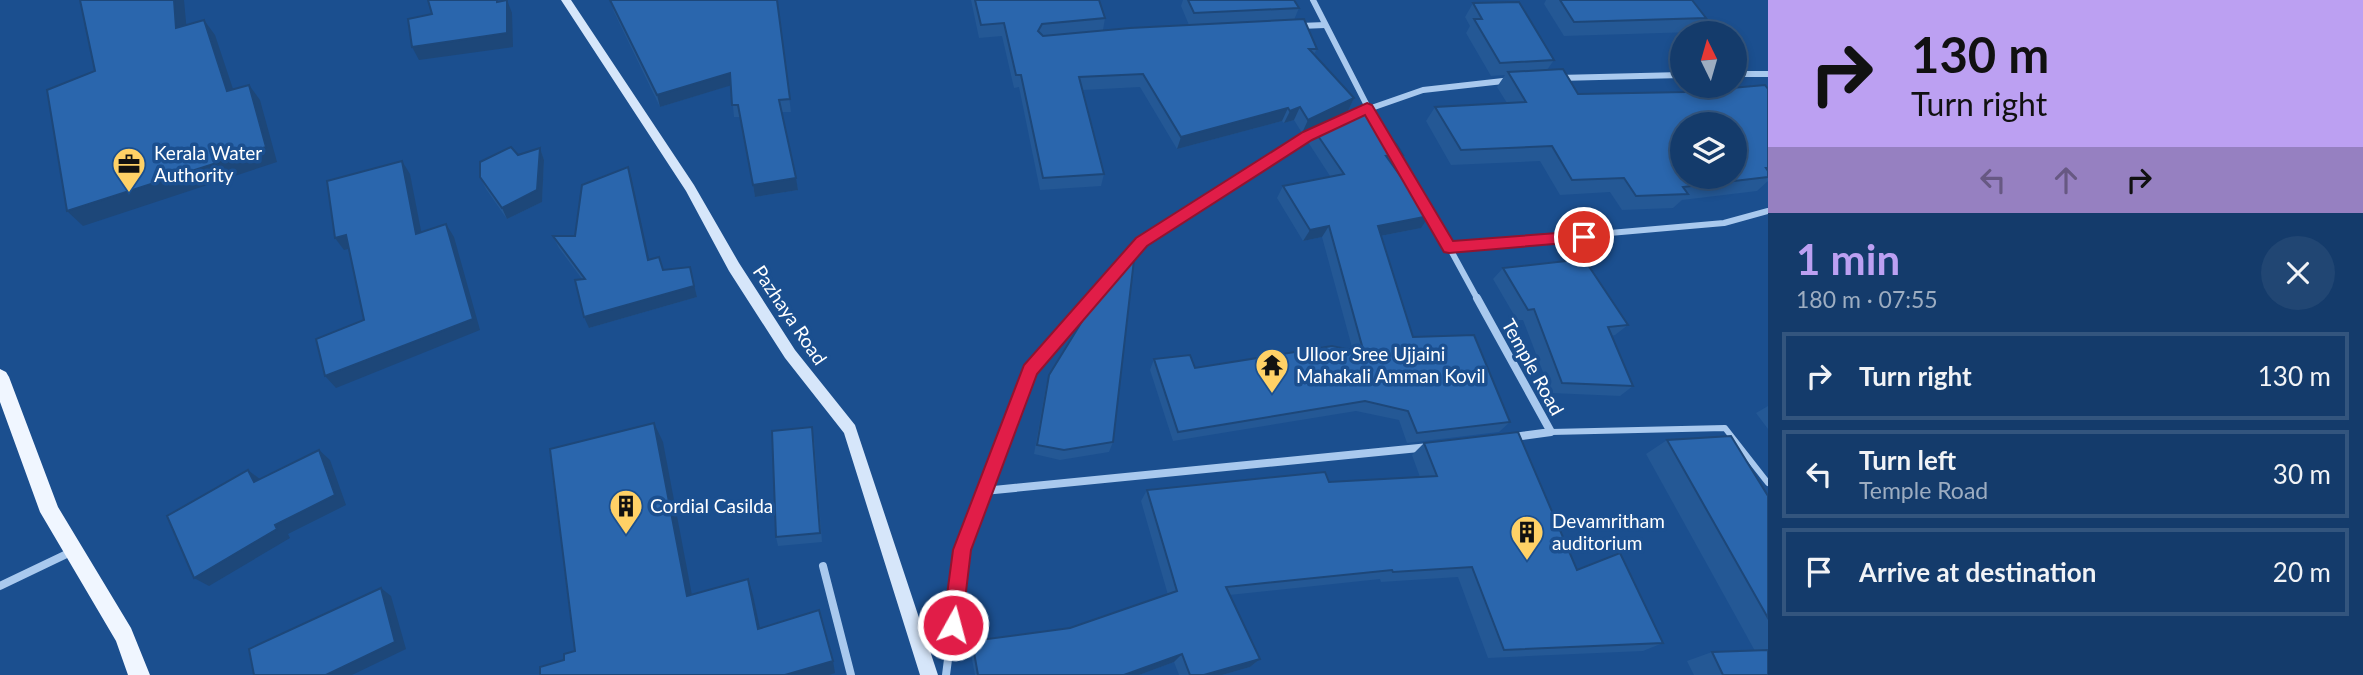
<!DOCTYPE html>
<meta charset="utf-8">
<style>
:root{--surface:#143b6b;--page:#214673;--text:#f1f3f6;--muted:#9dadc1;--line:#33557e;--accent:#bca0f2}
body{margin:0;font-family:Lato,sans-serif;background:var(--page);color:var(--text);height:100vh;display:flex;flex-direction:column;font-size:26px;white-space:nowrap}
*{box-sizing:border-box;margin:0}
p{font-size:23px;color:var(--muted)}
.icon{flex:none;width:38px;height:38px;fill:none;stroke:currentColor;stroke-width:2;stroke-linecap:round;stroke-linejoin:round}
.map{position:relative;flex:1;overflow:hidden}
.side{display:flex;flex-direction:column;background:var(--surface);width:595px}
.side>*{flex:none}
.top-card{background:#bca0f2;color:#111;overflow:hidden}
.needle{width:46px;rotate:355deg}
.buttons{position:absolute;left:1670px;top:21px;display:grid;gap:14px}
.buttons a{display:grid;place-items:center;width:77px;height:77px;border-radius:50%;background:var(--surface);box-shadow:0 4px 10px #0003,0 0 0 2px var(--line);font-size:35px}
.pin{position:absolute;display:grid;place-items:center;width:60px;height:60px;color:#fff;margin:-30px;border:4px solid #fff;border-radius:50%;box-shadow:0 2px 7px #0007}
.me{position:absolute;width:77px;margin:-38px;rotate:7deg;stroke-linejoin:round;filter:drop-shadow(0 0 5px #0008)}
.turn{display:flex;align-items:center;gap:24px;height:147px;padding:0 28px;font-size:32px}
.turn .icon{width:91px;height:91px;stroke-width:2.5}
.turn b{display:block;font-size:49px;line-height:60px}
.lanes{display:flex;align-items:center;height:66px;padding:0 28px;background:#0003;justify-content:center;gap:35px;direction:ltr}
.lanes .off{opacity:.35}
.round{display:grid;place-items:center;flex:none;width:74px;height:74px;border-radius:37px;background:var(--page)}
.overview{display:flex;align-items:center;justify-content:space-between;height:119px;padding:0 28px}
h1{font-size:42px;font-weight:700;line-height:52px;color:var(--accent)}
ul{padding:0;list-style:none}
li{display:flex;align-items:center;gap:21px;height:88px;margin:0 14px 10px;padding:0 14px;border:4px solid var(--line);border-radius:0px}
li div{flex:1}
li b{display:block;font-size:26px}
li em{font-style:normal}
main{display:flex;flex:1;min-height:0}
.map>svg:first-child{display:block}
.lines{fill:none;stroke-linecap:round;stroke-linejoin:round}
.lane{stroke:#a9c9ee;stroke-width:6}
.street-far1{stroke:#a9c9ee;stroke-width:6}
.street{stroke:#a9c9ee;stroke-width:8}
.secondary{fill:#d6e6fa;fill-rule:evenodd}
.primary{fill:#f0f6ff;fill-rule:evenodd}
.wall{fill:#245895}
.shaded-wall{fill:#1d4779}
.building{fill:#2a66ad;stroke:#1d4779;stroke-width:2;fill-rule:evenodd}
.route{fill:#e11d48;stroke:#92132f;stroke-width:2}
.labels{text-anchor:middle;stroke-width:7;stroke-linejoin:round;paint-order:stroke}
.poi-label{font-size:19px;fill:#fff;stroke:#1b4f8f;text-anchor:start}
.street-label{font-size:19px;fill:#fff;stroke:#1b4f8f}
</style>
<main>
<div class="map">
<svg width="1768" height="675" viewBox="0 0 1768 675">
<rect width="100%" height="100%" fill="#1b4f8f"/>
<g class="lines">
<polyline class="lane" points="1551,432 1725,428 1768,483"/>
<g class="street-far1">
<polyline points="1313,0 1378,127"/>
<polyline points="1300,26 1325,25"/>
<polyline points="1734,74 1768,74"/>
<polyline points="1558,78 1682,75"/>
<polyline points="1357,113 1423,90 1512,80"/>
<polyline points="1395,155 1449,247"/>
<polyline points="1091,300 1141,242 1320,130"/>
<polyline points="1478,300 1449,247 1724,223 1768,211"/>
</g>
<g class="street">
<polyline points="1477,298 1551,432 1514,437"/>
<polyline points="984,491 1429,447"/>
<polyline points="823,566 851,675"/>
<polyline points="0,586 73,551"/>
<polyline points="946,675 962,550 1030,370 1092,298"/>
</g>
<polygon class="secondary" points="561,0 571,0 694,185 739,263 795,350 855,425 938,675 920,675 844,433 785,358 729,271 686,191"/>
<polygon class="primary" points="0,369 6,372 9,377 58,507 131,628 150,675 128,675 116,641 40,512 0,402"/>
</g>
<g class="wall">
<polygon points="610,0 777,0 791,112 782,112 798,190 755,197 740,117 734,117 731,85 660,107 614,12"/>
<polygon points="971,0 1099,0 1105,18 1103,30 1189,25 1181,6 1183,0 1294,0 1299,8 1294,20 1317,49 1314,54 1354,98 1348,111 1302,133 1294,120 1284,123 1282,121 1177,149 1140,87 1083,90 1104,174 1101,186 1040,190 1019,87 1014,88 1002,36 979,38"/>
<polygon points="1546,0 1692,0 1706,18 1694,32 1564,36 1544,4"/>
<polygon points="1473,3 1554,60 1547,70 1578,94 1686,92 1768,89 1768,181 1757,191 1682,200 1673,208 1622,210 1610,192 1560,195 1540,161 1451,165 1426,121 1435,107 1507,103 1497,87 1505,75 1491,76 1466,33 1470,26 1465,17"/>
<polygon points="1314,130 1403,155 1394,167 1421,228 1381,236 1413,337 1510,422 1499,432 1407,443 1399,420 1356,411 1173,441 1150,370 1154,359 1195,368 1353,351 1322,237 1303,241 1277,198 1283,186 1330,176 1308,142"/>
<polygon points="540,148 544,160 542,202 507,219 486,189 480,177 518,155"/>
<polygon points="632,180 649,260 663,270 690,267 697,297 589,328 582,279 559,248 553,236 575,236"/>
<polygon points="1503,268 1628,325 1615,335 1611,336 1633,386 1620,396 1551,393 1523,320 1517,320 1493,279"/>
<polygon points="1049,375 1113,442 1109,452 1060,460 1034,454 1046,386"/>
<polygon points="1768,406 1768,429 1756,413"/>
<polygon points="814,437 822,542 778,546 776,537"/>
<polygon points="1667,440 1768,496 1768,675 1694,675 1687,661 1712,652 1755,651 1646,454"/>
<polygon points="1424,443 1663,643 1643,651 1488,658 1458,577 1381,582 1380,579 1229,595 1260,659 1250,667 1222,675 1179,675 1174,662 1139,675 975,675 970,649 972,641 1070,628 1168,595 1141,501 1147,490 1329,482 1420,477 1412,455"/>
</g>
<g class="shaded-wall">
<polygon points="174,0 184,0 188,44 176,28"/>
<polygon points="507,0 512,13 513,47 419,60 412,47"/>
<polygon points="204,20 215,35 239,107 227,91"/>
<polygon points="730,73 732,85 660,107 657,95"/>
<polygon points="249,85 260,100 277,162 83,226 67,211"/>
<polygon points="1354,98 1348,111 1302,133 1308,120"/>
<polygon points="1300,107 1294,120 1284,123 1290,111"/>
<polygon points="1288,108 1282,121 1177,149 1181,137"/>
<polygon points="540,148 544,160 542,202 507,219 502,208"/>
<polygon points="402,161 410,174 424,246 416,234"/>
<polygon points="628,167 632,180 652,272 648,260"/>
<polygon points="796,178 798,190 755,197 753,185"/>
<polygon points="1429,216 1421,228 1370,238 1378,226"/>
<polygon points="446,224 454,237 480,330 336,388 325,376"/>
<polygon points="1329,226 1322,237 1303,241 1310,230"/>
<polygon points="346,235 356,247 344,250 335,238"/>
<polygon points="690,267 697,297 589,328 584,317"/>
<polygon points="654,423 663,442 695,611 687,596"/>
<polygon points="319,450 330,460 346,505 288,534 290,538 209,586 194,578"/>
<polygon points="248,470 261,480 254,482"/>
<polygon points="748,579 753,595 763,642 758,629"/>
<polygon points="381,588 391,596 406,649 352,675 326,675"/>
<polygon points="1182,654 1174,662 1139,675 1124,675"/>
<polygon points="1260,659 1250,667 1222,675 1204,675"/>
<polygon points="833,661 835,673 829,675 785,675"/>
</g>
<g class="building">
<polygon points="80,0 174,0 176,28 204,20 227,91 249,85 266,147 67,211 47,90 95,71"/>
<polygon points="428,0 497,0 497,2 507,0 507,33 412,47 408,19 432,14"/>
<polygon points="610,0 777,0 790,99 779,100 796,178 753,185 738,105 732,105 730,73 657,95"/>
<polygon points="975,0 1099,0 1105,18 1042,24 1038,31 1043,36 1130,28 1304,19 1317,49 1309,49 1354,98 1308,120 1300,107 1290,111 1288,108 1181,137 1143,74 1079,77 1104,174 1043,178 1021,75 1016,75 1004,23 981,25"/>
<polygon points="1188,0 1294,0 1299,8 1194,13"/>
<polygon points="1560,0 1692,0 1706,18 1574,22"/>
<polygon points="1519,2 1554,60 1500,63 1474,19 1482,19 1473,3"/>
<path d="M1563,69L1578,94L1686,92L1765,85L1768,89V168H1766L1768,171V177L1683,187L1688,194L1636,196L1624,178L1572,180L1552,146L1461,150L1435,107L1526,102L1508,72ZM1682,124H1734V177H1682Z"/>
<polygon points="1362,107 1397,145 1403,155 1386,156 1429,216 1378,226 1413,337 1474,335 1510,422 1417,433 1408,411 1365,401 1178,432 1154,359 1190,355 1195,368 1332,346 1364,353 1329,226 1310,230 1283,186 1344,174 1314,130"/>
<polygon points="511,147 518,155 540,148 537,190 502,208 480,177 480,162"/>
<polygon points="402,161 416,234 446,224 473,319 325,376 316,339 364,320 346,235 335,238 327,181"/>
<polygon points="628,167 648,260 659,257 663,270 690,267 694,286 584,317 575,280 585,279 553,236 575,236 582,185"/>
<polygon points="1135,251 1113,442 1064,450 1037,445 1049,375 1102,289"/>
<polygon points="1584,259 1628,325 1608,327 1633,386 1562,383 1534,309 1528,310 1503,268"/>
<polygon points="654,423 687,596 748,579 758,629 819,610 833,661 785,675 540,675 540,667 564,660 564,654 575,651 550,449"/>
<polygon points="812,427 820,533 776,537 772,431"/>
<polygon points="1518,432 1577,570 1620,553 1663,643 1504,650 1472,567 1393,572 1392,570 1226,587 1260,659 1204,675 1190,675 1182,654 1124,675 978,675 972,641 1070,628 1177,591 1147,490 1325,472 1329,482 1437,476 1424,443"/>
<polygon points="1731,436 1768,496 1768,618 1667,440"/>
<polygon points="319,450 335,495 275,525 277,529 194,578 167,516 248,470 254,482"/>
<polygon points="381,588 395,642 326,675 254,675 249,649"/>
<polygon points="1768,650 1768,675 1723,675 1712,652"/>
</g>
<polygon class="route" points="1367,103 1372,105 1453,241 1584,231 1590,233 1592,237 1590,241 1449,253 1444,252 1365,115 1312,140 1147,246 1037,374 971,550 962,625 959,632 953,634 946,632 943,625 953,550 1024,365 1136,238 1303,132"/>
<defs>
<symbol id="office-pin" viewBox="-11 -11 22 30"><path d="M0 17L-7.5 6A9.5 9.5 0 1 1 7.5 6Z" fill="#ffd166" stroke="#1b4f8f"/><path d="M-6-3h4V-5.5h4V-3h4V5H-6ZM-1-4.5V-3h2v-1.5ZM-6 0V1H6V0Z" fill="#111"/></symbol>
<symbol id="temple-pin" viewBox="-11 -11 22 30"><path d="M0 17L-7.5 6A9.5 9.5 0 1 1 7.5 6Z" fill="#ffd166" stroke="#1b4f8f"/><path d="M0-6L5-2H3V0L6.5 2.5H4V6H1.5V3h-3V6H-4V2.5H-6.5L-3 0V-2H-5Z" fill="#111"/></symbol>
<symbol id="building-pin" viewBox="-11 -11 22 30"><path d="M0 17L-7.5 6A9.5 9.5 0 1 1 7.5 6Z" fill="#ffd166" stroke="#1b4f8f"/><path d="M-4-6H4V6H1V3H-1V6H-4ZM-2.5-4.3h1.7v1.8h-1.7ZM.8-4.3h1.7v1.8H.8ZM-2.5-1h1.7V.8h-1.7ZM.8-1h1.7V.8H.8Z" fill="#111"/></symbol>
</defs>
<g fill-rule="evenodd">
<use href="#office-pin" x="110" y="145" width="38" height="52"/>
<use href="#temple-pin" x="1253" y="346" width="38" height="52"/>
<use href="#building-pin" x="607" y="487" width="38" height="52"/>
<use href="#building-pin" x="1508" y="513" width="38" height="52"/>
</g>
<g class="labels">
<g class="poi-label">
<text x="154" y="160">Kerala Water<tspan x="154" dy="22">Authority</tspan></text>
<text x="1296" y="361">Ulloor Sree Ujjaini<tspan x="1296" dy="22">Mahakali Amman Kovil</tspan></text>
<text x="650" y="513">Cordial Casilda</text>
<text x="1552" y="528">Devamritham<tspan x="1552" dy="22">auditorium</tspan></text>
</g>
<g class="street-label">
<text transform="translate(790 315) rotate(56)" y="7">Pazhaya Road</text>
<text transform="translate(1533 367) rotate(61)" y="7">Temple Road</text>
</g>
</g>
</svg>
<div class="buttons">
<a><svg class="needle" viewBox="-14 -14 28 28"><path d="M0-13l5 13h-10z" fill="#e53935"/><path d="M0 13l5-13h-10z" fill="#9dadc1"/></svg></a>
<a><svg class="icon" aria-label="layers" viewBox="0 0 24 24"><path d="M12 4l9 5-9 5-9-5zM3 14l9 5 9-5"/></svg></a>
</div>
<div class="pin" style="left:1584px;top:237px;background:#d93025"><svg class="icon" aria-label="arrive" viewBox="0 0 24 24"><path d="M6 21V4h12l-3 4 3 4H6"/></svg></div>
<svg class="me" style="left:953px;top:625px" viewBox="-20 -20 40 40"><circle r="17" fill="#e11d48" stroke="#fff" stroke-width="3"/><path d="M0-11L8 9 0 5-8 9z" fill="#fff"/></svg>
</div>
<section class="side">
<div class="top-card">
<div class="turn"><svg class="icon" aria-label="right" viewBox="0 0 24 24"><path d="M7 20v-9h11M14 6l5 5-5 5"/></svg><div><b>130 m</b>Turn right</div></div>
<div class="lanes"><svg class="icon off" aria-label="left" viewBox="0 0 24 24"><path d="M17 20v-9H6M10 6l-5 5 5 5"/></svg><svg class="icon off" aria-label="ahead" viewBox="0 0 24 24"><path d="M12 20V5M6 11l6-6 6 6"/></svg><svg class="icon" aria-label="right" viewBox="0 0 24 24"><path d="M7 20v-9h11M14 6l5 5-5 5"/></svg></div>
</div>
<div class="overview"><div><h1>1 min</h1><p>180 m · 07:55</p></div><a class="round"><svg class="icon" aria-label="close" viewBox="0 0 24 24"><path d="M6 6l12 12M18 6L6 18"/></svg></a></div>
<ul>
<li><svg class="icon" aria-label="right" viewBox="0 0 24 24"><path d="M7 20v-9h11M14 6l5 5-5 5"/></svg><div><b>Turn right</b></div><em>130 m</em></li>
<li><svg class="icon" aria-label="left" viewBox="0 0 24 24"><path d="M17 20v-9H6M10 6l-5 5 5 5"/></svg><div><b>Turn left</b><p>Temple Road</p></div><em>30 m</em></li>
<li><svg class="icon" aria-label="arrive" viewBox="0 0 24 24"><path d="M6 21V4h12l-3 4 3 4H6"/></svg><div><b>Arrive at destination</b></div><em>20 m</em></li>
</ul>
</section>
</main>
